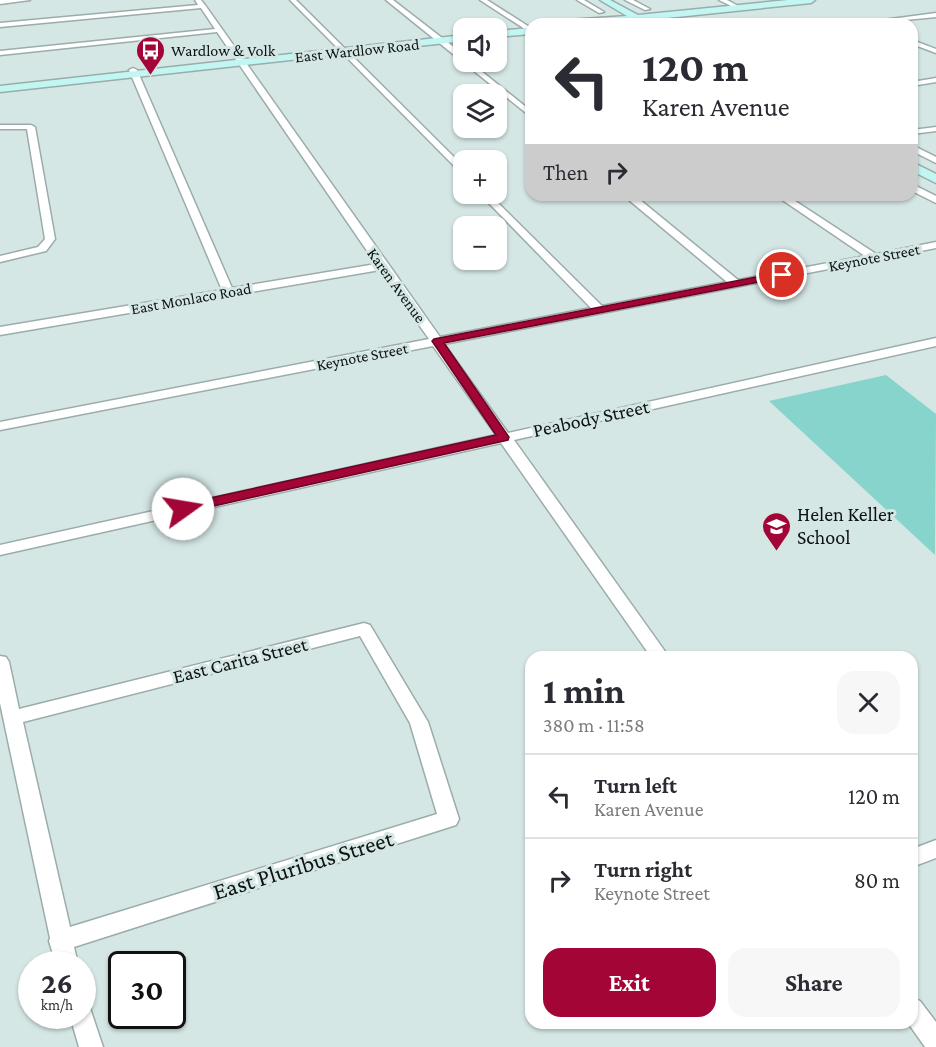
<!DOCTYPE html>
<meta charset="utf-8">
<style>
:root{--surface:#fff;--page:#f7f7f7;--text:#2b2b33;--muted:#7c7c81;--line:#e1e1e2;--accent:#a30636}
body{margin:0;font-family:"Crimson Pro",serif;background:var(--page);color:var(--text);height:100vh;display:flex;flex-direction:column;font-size:22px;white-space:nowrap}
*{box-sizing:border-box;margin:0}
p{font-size:20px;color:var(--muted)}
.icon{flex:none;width:33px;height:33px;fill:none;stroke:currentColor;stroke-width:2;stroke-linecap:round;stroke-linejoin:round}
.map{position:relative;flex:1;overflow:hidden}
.drawer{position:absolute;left:525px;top:651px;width:393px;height:378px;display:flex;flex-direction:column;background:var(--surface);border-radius:18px;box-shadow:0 2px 4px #0004}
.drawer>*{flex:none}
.top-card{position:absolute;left:525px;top:18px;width:393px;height:183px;border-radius:18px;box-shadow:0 2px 4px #0004;background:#fff;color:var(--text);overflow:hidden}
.fabs{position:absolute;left:453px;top:18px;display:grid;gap:12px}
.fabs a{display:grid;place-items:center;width:54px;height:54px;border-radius:12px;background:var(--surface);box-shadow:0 2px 4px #0004;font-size:30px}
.speed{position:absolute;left:18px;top:951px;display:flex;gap:12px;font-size:30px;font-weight:700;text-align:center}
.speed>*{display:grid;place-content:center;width:78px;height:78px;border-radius:50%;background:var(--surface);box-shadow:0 2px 4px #0004;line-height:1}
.speed small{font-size:15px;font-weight:400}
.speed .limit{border:3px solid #111;border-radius:9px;background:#fff;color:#111}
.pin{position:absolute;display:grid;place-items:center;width:51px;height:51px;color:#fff;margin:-26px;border:3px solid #fff;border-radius:50%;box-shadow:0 2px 6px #0007}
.me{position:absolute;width:66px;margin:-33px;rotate:77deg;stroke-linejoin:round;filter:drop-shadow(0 0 4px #0008)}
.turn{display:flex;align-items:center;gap:21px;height:126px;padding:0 18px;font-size:27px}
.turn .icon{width:78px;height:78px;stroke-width:2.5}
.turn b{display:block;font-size:42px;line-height:51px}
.then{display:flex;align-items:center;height:57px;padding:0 18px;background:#0003;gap:12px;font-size:22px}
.round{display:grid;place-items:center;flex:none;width:63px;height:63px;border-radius:18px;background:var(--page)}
.head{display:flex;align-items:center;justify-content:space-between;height:102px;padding:0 18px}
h1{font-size:36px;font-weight:700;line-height:45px}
.button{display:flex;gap:12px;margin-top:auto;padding:12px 18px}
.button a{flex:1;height:69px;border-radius:18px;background:var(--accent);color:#fff;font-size:24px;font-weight:700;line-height:69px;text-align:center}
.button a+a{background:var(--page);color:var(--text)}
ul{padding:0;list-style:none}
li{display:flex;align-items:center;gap:18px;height:84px;padding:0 18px;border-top:2px solid var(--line)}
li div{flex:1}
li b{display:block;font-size:22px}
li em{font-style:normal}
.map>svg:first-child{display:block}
.green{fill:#86d4cc}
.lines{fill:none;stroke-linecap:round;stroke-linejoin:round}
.street-casing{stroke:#9bacaa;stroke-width:3}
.secondary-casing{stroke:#9bacaa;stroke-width:3}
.street{fill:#fff;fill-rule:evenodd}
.secondary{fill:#c2f6f2;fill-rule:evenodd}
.route{fill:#a30636;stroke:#6a0423;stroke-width:1.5}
.labels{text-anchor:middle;stroke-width:6;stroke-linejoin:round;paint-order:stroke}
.far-poi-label{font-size:16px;fill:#0d1312;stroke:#d5e7e5;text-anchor:start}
.far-street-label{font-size:16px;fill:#0d1312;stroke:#d5e7e5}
.street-label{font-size:20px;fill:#0d1312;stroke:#d5e7e5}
.poi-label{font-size:20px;fill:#0d1312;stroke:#d5e7e5;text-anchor:start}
.near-street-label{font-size:24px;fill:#0d1312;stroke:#d5e7e5}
</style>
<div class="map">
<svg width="936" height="1047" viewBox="0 0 936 1047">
<rect width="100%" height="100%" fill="#d5e7e5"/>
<polygon class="green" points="886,375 936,414 935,555 769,401"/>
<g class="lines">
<defs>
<g id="street">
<polygon points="0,0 30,0 0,4"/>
<polygon points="195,0 201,0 205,5 440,337 591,308 480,194 489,194 602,306 727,282 623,195 634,195 738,280 865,256 775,195 786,195 876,254 936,242 936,248 444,344 508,433 936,338 936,346 514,440 669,657 651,657 501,443 0,555 0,545 496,435 433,346 0,430 0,422 429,339 380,270 0,335 0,327 222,290 129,70 133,68 137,70 232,288 376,264 217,32 0,55 0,51 215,29 201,8 0,27 0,23 198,5"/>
<polygon points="290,0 296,0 464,167 464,176"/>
<polygon points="386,0 393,0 464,55 464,62 470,62 531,111 531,117"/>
<polygon points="480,0 487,0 531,28 531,33"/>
<polygon points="577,0 584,0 604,12 599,13"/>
<polygon points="625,0 633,0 650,9 645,10"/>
<polygon points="719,0 727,0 742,8 737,9"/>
<polygon points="936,13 936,17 865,24 868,22"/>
<polygon points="912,40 936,49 936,53 912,44"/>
<polygon points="936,78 936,82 912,86 912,82"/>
<polygon points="0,125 31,125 35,127 55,239 46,251 0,262 0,256 38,247 45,239 27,129 0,129"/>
<polygon points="936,127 936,131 912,134 912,130"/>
<polygon points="912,145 936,157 936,163 912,151"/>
<polygon points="912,184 936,196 936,203 912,191"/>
<path d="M364,623L370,625L428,722L459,819L456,825L74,947L78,964H56L49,941L50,938L0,703V656L6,657L9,662L19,709ZM360,636L410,723L437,814L70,927L23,722Z"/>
<polygon points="936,840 936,858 912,867 912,849"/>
<polygon points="912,997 920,1001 936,1022 936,1047 925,1047 908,1023 912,1023"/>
<polygon points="82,1004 90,1008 103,1047 79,1047 70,1016 82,1016"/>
</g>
<g id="secondary">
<polygon points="600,0 610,0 638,15 788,0 815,0 811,3 638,21 548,24 553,21 627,16"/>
<polygon points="531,28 531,34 496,37 496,31"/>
<polygon points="464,35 464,41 0,92 0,86"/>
<polygon points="912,162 936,174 936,183 912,171"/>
</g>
</defs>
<use href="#street" class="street-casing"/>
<use href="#secondary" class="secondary-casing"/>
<use href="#street" class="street"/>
<use href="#secondary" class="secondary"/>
</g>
<polygon class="route" points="782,272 787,275 785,277 444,343 509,437 508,440 183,513 176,509 183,504 496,435 432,341 434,339"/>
<defs>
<symbol id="bus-pin" viewBox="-11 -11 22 30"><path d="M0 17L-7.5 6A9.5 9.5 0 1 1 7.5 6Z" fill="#a30636" stroke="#d5e7e5"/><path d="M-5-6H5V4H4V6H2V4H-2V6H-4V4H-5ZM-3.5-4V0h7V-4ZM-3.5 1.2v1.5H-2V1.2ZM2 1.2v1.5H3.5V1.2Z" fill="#fff"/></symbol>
<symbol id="school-pin" viewBox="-11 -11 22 30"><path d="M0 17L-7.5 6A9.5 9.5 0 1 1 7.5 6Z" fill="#a30636" stroke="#d5e7e5"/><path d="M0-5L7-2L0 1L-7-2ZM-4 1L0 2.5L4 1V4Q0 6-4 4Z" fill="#fff"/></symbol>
</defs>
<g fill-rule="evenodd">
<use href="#bus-pin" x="134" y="34" width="33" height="45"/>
<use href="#school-pin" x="760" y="510" width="33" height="45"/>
</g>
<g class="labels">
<g class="far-poi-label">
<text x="171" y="56">Wardlow &amp; Volk</text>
</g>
<g class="far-street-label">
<text transform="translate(357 50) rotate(-6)" y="6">East Wardlow Road</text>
<text transform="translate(874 257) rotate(-11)" y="6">Keynote Street</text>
<text transform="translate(397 285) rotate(54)" y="6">Karen Avenue</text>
<text transform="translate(191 298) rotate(-10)" y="6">East Monlaco Road</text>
<text transform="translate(362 356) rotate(-11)" y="6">Keynote Street</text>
</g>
<g class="street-label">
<text transform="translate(591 418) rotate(-12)" y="7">Peabody Street</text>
<text transform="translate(240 660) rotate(-14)" y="7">East Carita Street</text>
</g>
<g class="poi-label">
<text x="797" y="521">Helen Keller<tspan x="797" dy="23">School</tspan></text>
</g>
<g class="near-street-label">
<text transform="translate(303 865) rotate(-17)" y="8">East Pluribus Street</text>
</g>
</g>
</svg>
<div class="fabs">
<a><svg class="icon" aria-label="sound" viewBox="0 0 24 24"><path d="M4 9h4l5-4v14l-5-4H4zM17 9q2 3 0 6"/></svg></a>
<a><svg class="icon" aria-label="layers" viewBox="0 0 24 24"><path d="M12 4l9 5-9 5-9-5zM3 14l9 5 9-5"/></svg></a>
<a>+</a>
<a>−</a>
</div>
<div class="speed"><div>26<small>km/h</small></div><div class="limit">30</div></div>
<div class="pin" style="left:782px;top:275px;background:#d93025"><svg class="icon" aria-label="arrive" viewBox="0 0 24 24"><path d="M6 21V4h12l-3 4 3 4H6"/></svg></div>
<svg class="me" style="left:183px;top:509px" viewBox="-20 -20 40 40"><circle r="19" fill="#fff"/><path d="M0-13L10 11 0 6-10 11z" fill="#a30636"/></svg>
<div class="top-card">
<div class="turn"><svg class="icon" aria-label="left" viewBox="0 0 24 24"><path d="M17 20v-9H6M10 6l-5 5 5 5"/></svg><div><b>120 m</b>Karen Avenue</div></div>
<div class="then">Then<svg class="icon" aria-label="right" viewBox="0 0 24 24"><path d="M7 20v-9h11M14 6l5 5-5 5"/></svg></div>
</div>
<section class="drawer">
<div class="head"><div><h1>1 min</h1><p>380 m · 11:58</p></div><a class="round"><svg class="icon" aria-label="close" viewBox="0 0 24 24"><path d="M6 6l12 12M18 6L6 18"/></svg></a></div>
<ul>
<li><svg class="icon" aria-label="left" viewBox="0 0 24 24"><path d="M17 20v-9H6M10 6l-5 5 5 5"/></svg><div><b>Turn left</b><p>Karen Avenue</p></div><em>120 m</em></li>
<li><svg class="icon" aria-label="right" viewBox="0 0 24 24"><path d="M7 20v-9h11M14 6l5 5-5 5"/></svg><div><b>Turn right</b><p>Keynote Street</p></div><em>80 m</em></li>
</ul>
<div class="button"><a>Exit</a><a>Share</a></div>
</section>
</div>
